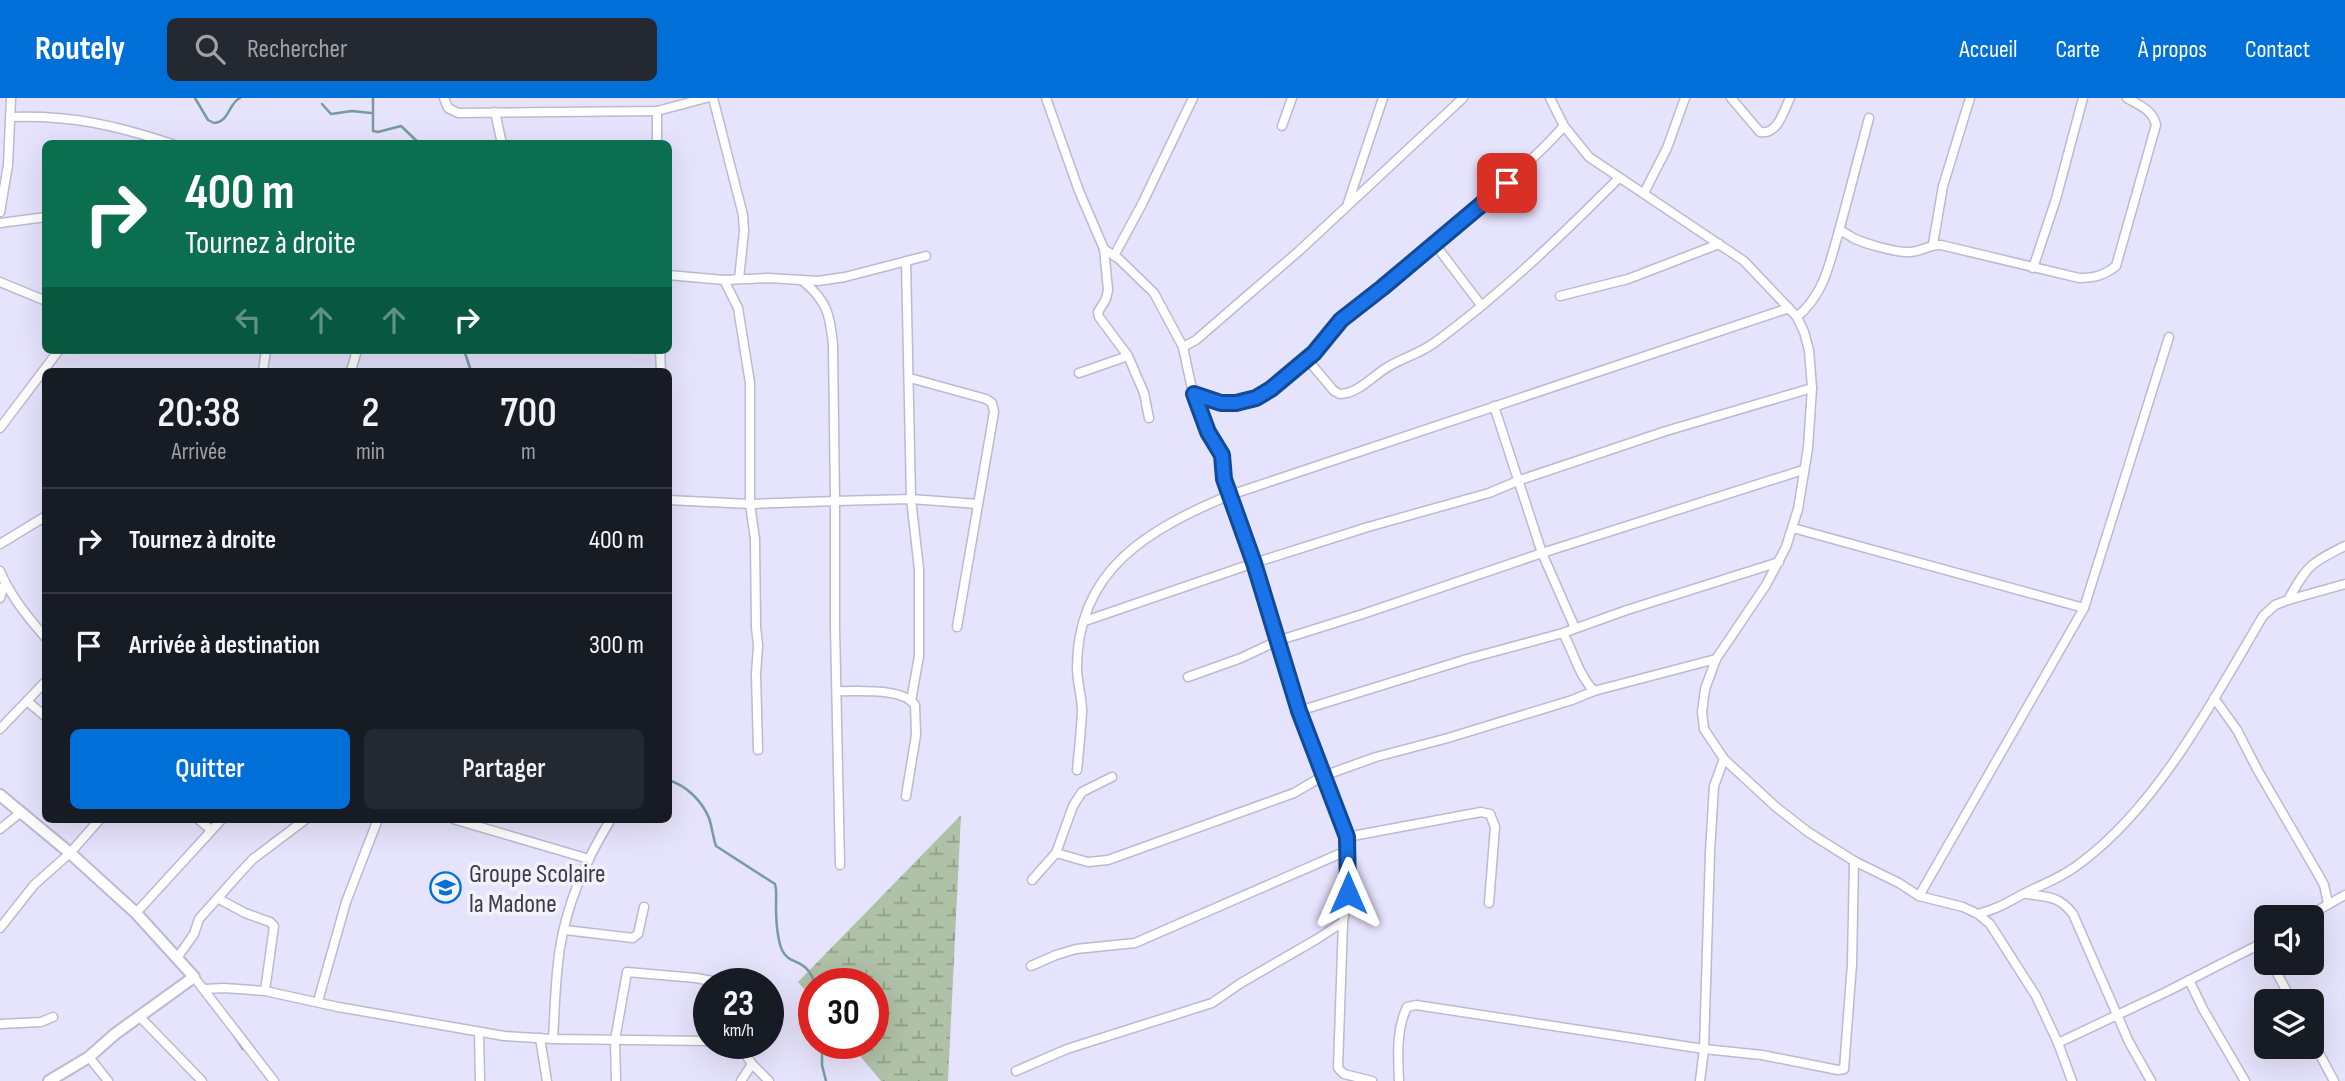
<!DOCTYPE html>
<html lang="fr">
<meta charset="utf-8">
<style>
:root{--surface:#171b24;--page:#242831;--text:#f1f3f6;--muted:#9ea1a6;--line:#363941;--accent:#006fd7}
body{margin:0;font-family:"Sofia Sans Condensed",sans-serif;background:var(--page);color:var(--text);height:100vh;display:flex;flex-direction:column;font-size:26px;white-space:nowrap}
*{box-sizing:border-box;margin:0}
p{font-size:23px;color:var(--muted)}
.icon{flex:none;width:38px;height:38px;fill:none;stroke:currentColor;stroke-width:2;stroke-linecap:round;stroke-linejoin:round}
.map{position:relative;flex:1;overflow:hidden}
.sheet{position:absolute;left:42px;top:270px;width:630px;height:455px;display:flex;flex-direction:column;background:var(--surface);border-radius:10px;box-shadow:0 7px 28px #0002}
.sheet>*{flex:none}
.top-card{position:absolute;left:42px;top:42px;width:630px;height:214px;border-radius:10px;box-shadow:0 7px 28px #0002;background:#0b6e4f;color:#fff;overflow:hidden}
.buttons{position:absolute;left:2254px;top:807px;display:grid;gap:14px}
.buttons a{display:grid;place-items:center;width:70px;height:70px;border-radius:10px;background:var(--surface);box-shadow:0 7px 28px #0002;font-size:35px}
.speed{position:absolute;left:693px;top:870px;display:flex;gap:14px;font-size:35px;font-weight:700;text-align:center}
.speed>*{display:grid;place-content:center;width:91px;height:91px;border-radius:50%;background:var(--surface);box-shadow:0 7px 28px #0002;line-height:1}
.speed small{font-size:18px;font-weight:400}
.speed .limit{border:10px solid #d22;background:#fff;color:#111}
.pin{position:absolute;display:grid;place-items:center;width:60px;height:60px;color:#fff;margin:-30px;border-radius:14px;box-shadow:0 4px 10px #0006}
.me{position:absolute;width:77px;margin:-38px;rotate:0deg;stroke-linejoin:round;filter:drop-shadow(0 0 5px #0008)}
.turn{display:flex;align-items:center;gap:24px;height:147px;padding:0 28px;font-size:32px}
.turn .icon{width:91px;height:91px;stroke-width:2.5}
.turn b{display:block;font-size:49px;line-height:60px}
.lanes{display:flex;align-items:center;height:66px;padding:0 28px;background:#0003;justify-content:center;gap:35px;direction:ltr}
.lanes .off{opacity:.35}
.eta{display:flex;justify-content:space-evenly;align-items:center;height:119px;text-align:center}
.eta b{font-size:42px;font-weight:600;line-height:49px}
.primary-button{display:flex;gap:14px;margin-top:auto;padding:14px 28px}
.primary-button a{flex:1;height:80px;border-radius:10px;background:var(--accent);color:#fff;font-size:28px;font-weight:600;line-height:80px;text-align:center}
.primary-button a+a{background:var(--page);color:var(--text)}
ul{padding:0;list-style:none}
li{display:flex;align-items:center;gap:21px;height:105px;padding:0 28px;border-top:2px solid var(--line)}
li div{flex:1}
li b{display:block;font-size:26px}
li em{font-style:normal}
header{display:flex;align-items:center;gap:42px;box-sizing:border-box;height:98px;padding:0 35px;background:var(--accent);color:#fff}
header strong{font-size:33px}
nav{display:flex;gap:38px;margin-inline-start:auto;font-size:24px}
.search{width:490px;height:63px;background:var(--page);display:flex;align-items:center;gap:18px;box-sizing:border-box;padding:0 24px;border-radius:10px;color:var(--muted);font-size:26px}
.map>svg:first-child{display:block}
.wetland{fill:url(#wetland-marsh)}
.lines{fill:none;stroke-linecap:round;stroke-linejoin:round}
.stream{stroke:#789b9f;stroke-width:2.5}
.minor-casing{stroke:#bcb9d1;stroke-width:11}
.tertiary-casing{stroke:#bcb9d1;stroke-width:14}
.minor{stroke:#fff;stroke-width:8}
.tertiary{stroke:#fff;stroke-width:10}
.route-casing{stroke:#114b97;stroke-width:18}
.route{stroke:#1a73e8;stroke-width:12}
.labels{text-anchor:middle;stroke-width:7;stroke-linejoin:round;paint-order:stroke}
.poi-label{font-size:26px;fill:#3d3b45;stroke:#f3f2fc;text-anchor:start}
</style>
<header>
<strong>Routely</strong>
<div class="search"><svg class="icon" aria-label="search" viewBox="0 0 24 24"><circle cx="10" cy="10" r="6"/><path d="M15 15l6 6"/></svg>Rechercher</div>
<nav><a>Accueil</a><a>Carte</a><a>À propos</a><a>Contact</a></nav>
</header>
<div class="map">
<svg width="2345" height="983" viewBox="0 0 2345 983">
<defs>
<pattern id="wetland-marsh" width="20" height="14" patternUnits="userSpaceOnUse" patternTransform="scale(1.75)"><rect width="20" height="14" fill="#afc1a7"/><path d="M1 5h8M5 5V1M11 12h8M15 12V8" fill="none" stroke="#909e8a"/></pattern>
</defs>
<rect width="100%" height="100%" fill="#e6e3fc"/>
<polygon class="wetland" points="961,717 948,983 881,983 849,945 873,945 873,886 814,886 814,903 798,884"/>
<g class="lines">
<g class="stream">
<path d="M195,0L208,22L214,25C230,23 228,6 240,0"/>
<polyline points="373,0 373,33 378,34 401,28 420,46"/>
<polyline points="322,6 331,16 352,13 371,15"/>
<polyline points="464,252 471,273"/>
<path d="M668,682C686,687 702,703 709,720C712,729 713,739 716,748L775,786C777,793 776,800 776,807C776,820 777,840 782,852C790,869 806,858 815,886"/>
<polyline points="231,933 243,951"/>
<polyline points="822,945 822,967 826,983"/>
</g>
<defs>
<g id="minor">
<polyline points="444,0 448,10 458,15 657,13 706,0"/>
<polyline points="713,0 743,117 744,133 739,181"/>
<polyline points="1046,0 1079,93 1104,151 1119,161 1154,195 1183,249 1196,242 1299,153 1463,0"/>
<polyline points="1550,0 1564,28 1589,59 1744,163 1797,219 1804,234 1809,252 1812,290 1808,350 1798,411 1786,449 1766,487 1716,561 1705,591 1702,614 1704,631 1724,661 1776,709 1808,734 1854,763 1899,785 1919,798 1963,809 1978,816 1990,826 2036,898 2058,945 2072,983"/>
<path d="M1731,0L1760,34C1778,37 1783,14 1790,0"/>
<polyline points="495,14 502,46"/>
<path d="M11,19C71,17 115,27 172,46"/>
<polyline points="1282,28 1292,0"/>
<polyline points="657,46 657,13"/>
<polyline points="1644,95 1667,50 1685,0"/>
<polyline points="1348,105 1383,0"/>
<polyline points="0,114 8,67 11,0"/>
<polyline points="0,125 46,119"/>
<polyline points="1839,133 1869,20"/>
<polyline points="1434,145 1481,207"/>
<polyline points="1933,146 1943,88 1970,0"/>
<polyline points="1104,151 1108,192 1106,201 1098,214 1099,219 1128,258 1144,295 1149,320"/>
<polyline points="1114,158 1142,106 1193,0"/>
<polyline points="906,163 911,401 978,406"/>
<polyline points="2033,170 2056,101 2083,0"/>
<polyline points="668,177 724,182 768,180 818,183 845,179 926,158"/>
<polyline points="724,182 738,210 750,285 750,406 755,441 756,529 758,547 756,576 758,652"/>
<path d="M803,183C827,203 830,216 833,247L835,403L911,401L919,471V558L911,603"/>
<polyline points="0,184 46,203"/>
<polyline points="1560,198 1628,181 1719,146"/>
<path d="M1797,219C1825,195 1829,166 1839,133C1846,134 1848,137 1853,140C1866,146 1894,154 1908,154C1920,155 1929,146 1941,147L2079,180C2094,180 2103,178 2116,168L2156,27C2153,12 2139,7 2127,0"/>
<path d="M1183,249L1193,296C1218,302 1230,310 1256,300C1276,292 1308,263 1322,246C1329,237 1333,228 1342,221C1385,187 1427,151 1469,115C1502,87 1535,61 1564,28"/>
<polyline points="660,252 661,273"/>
<path d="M1307,261L1334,293L1340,296C1357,296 1372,279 1386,270C1402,260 1419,256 1434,245C1500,197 1561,138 1619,80"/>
<polyline points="263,273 266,252"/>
<polyline points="351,273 357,252"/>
<polyline points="1079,275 1128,258"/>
<polyline points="910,280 986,301 992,305 994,314 957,529"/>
<polyline points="1494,308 1542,455 1575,530"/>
<polyline points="0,330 59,252"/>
<polyline points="668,402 750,406 835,403 835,529 840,767"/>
<polyline points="1793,430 2084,510"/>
<polyline points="0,446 46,418"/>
<path d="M0,473C10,498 28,520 46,540"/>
<polyline points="0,500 5,485"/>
<path d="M2288,502C2307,468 2310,465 2345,448"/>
<polyline points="1085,523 1254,465 1368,429 1489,395 1520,382 1666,333 1812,290"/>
<path d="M1563,535C1574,555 1578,576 1594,593"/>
<polyline points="1188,579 1241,560 1277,543 1363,516 1542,455 1803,372"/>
<path d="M837,593C858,594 902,589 915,607L916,637L906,698"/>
<polyline points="2214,600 2237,632 2257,671 2318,776 2324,787 2328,805"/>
<polyline points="27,603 46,619"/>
<polyline points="1299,613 1467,561 1563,535 1627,512 1779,464"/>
<polyline points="0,631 46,583"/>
<path d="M1077,672C1079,653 1081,633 1082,613C1082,599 1077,584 1077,570C1077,471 1149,431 1230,397L1789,210"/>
<polyline points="198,721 211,732"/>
<polyline points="453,721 589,761"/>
<polyline points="0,731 20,715"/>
<polyline points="1347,739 1481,714 1490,716 1495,729 1489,805"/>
<polyline points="1056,755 1073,708 1082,694 1112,679"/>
<polyline points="1032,782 1056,755 1088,764 1108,762 1294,695 1323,678 1376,659 1448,640 1572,602 1594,593 1716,561"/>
<path d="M2027,796C2049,799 2059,798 2073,816L2129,944L2151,983"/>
<polyline points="1919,798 2084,510 2169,239"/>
<polyline points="219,801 245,815 270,824 274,828 265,893"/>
<polyline points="136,815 222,721"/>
<path d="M1978,816C2000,810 2008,804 2027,794C2046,785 2066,777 2083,763C2159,706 2215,599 2263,518L2275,507L2288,502L2345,486"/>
<polyline points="2306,819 2345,797"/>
<polyline points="1343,824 1338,970 1344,976 1372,983"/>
<polyline points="0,830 34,787 70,755 100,721"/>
<polyline points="565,832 633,840 638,836 644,809"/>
<polyline points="2261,846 2266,855"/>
<polyline points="177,860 194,836 199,821 239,776 253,761 306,721"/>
<polyline points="2271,864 2292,903"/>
<polyline points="1031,868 1056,857 1076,851 1135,845 1346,753 1347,739 1299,613 1254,465 1224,381 1222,357 1208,334 1193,296"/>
<polyline points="194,879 274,983"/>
<polyline points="2189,882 2203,911 2245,983"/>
<polyline points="205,891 224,890 265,893 338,909 504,938 553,941 709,943"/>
<polyline points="318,903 346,804 378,721"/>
<polyline points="139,918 202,983"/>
<polyline points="0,926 41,924 53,919"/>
<polyline points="479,934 480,983"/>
<polyline points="540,940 547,983"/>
<path d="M553,941C555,911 555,880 560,850C567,805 587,760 611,721"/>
<polyline points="2312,942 2334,983"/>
<polyline points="738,945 752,966 769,983"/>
<polyline points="2058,945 2166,894 2266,843"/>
<polyline points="89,959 108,983"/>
<polyline points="1016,973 1067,951 1212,905 1241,885 1317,841 1343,824 1348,795 1346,753"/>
<polyline points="616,983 615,942 627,874 696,880 728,886"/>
<polyline points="741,983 752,966"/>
<path d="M1399,983C1398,958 1396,932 1407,909L1416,907L1704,951L1762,957L1838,972L1844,971L1852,866L1854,763"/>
<polyline points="1700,983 1704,951 1710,754 1714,688 1724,661"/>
</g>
<polyline id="tertiary" points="0,697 70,755 136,815 194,879 115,936 89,959 49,983"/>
</defs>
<use href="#minor" class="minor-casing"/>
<use href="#tertiary" class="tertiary-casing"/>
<use href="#minor" class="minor"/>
<use href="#tertiary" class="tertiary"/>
</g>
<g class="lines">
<defs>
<polyline id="route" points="1348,795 1347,739 1299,613 1254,465 1224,381 1222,357 1208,334 1194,296 1221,305 1236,305 1256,300 1271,291 1314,255 1341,222 1382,190 1507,85"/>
</defs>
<use href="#route" class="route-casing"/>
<use href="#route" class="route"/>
</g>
<defs>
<symbol id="school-ring" viewBox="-11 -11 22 22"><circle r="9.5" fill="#f3f2fc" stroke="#006fd7" stroke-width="1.5"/><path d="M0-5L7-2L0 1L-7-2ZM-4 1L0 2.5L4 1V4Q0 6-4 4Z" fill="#006fd7"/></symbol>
</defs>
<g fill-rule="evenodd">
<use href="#school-ring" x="428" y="772" width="35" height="35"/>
</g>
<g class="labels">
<g class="poi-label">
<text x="469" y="784">Groupe Scolaire<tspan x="469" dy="30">la Madone</tspan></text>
</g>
</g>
</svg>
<div class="buttons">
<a><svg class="icon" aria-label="sound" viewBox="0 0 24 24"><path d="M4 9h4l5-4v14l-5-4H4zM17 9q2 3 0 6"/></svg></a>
<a><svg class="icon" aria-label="layers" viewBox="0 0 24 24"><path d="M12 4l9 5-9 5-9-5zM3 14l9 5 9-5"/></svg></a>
</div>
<div class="speed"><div>23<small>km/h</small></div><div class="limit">30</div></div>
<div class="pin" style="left:1507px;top:85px;background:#d93025"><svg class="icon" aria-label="arrive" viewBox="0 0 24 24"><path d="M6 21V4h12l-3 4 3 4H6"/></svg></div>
<svg class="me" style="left:1348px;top:795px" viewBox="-20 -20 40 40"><path d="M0-17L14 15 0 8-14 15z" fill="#1a73e8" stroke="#fff" stroke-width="4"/></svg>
<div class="top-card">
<div class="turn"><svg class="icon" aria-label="right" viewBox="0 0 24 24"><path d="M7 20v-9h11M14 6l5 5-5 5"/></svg><div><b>400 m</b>Tournez à droite</div></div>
<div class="lanes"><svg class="icon off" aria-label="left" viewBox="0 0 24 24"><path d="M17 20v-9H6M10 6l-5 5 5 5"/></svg><svg class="icon off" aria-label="ahead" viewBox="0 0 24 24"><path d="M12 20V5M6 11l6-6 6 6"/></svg><svg class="icon off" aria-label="ahead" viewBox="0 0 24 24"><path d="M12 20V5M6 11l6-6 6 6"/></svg><svg class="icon" aria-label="right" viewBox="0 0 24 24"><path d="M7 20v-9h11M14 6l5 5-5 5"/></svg></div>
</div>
<section class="sheet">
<div class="eta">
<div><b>20:38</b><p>Arrivée</p></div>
<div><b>2</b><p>min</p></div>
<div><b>700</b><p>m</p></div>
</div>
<ul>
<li><svg class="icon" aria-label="right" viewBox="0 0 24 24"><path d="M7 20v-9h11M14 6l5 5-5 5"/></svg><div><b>Tournez à droite</b></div><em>400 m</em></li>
<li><svg class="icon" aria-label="arrive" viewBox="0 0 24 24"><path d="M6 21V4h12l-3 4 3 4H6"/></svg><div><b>Arrivée à destination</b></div><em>300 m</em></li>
</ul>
<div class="primary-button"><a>Quitter</a><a>Partager</a></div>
</section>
</div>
